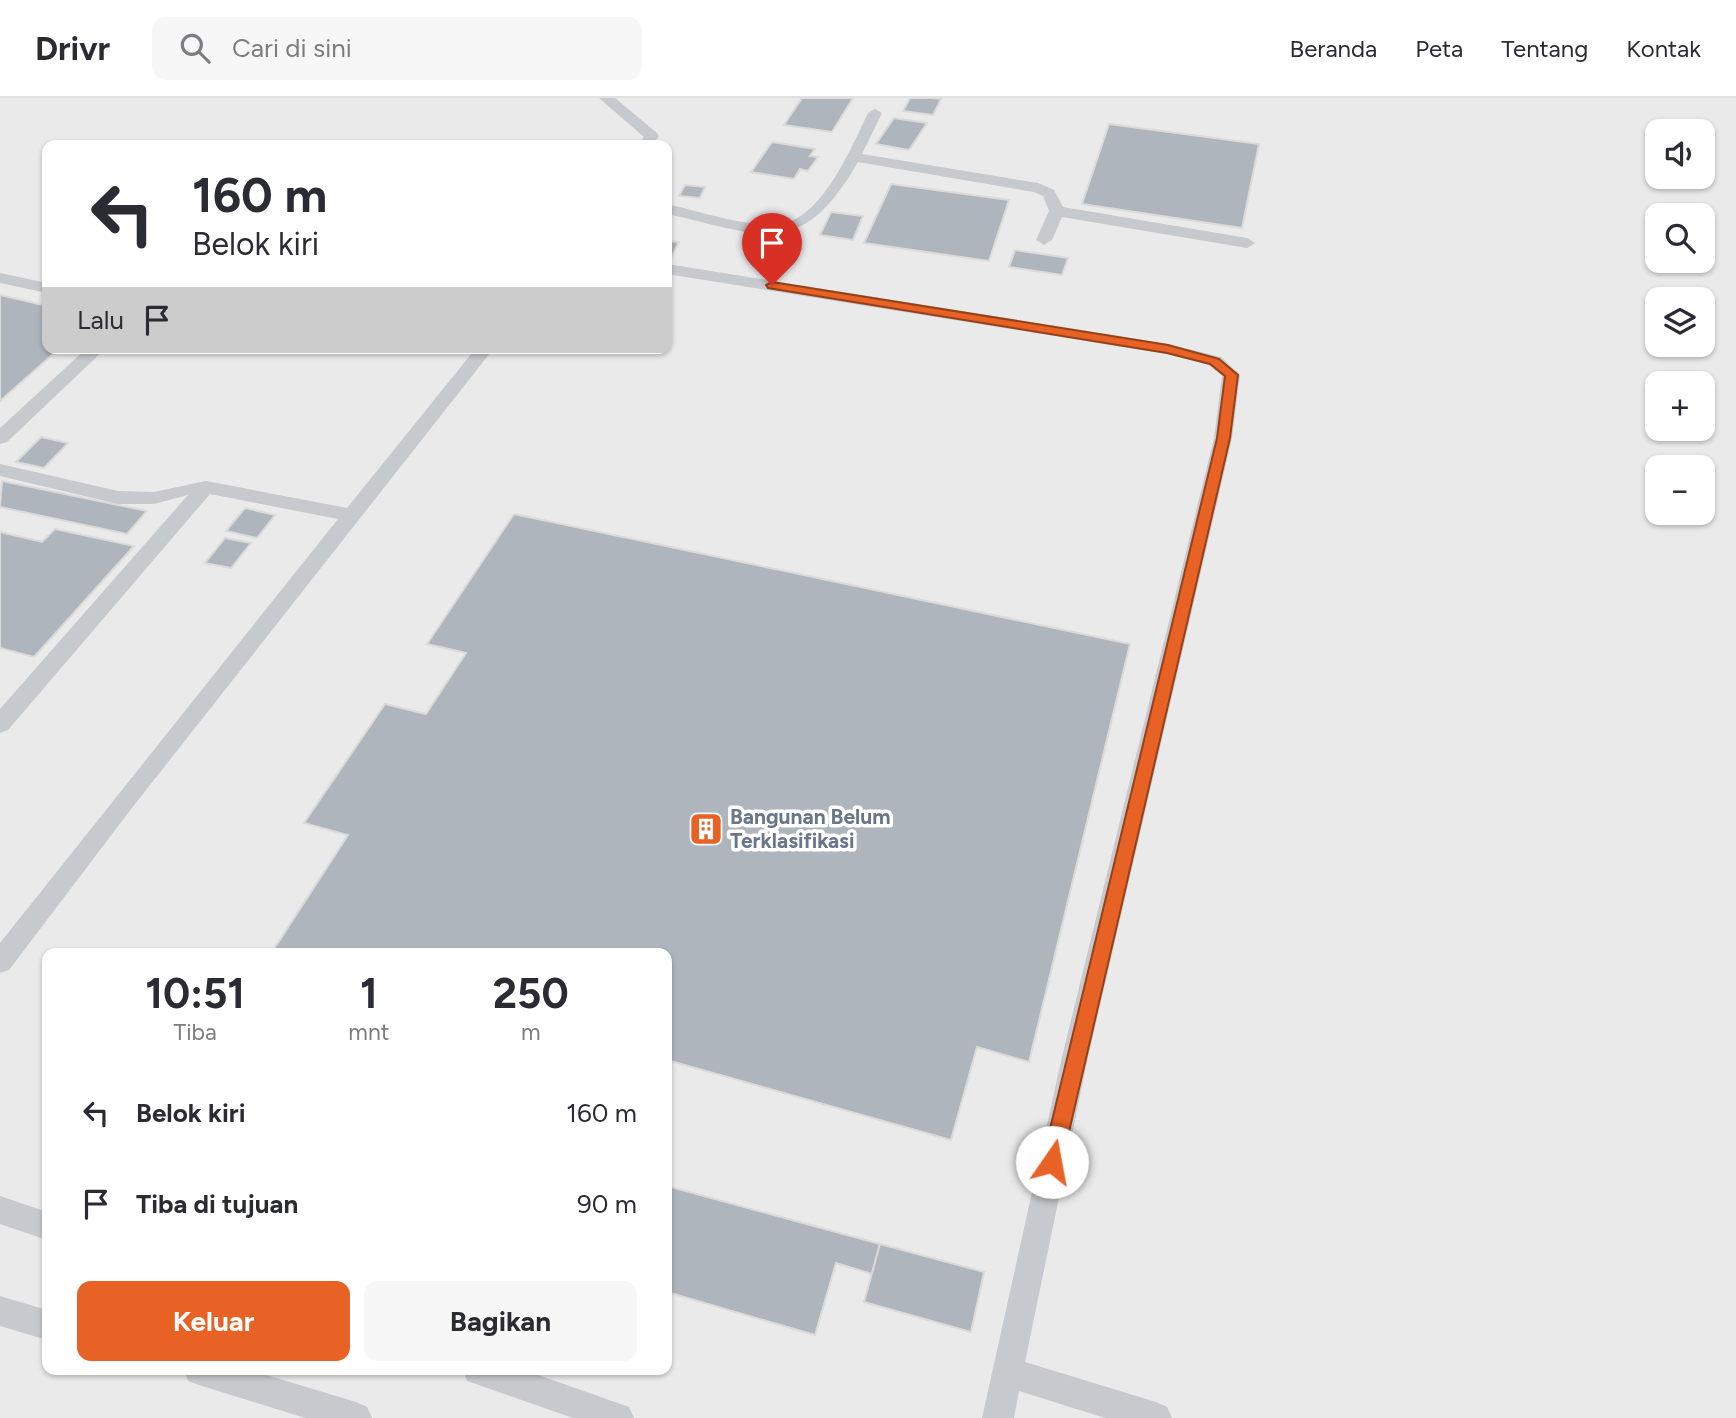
<!DOCTYPE html>
<html lang="id">
<meta charset="utf-8">
<style>
:root{--surface:#fff;--page:#f7f7f7;--text:#2b2b33;--muted:#7c7c81;--line:#e1e1e2;--accent:#e86226}
body{margin:0;font-family:Figtree,sans-serif;background:var(--page);color:var(--text);height:100vh;display:flex;flex-direction:column;font-size:26px;white-space:nowrap}
*{box-sizing:border-box;margin:0}
p{font-size:23px;color:var(--muted)}
.icon{flex:none;width:38px;height:38px;fill:none;stroke:currentColor;stroke-width:2;stroke-linecap:round;stroke-linejoin:round}
.map{position:relative;flex:1;overflow:hidden}
.sheet{position:absolute;left:42px;top:850px;width:630px;height:427px;display:flex;flex-direction:column;background:var(--surface);border-radius:14px;box-shadow:0 2px 5px #0004}
.sheet>*{flex:none}
.top-card{position:absolute;left:42px;top:42px;width:630px;height:214px;border-radius:14px;box-shadow:0 2px 5px #0004;background:#fff;color:var(--text);overflow:hidden}
.fabs{position:absolute;left:1645px;top:21px;display:grid;gap:14px}
.fabs a{display:grid;place-items:center;width:70px;height:70px;border-radius:14px;background:var(--surface);box-shadow:0 2px 5px #0004;font-size:35px}
.pin{position:absolute;display:grid;place-items:center;width:60px;height:60px;color:#fff;margin:-72px -30px;border-radius:50% 50% 50% 0;rotate:-45deg;box-shadow:0 0 7px #0007}
.pin .icon{rotate:45deg}
.me{position:absolute;width:77px;margin:-38px;rotate:12deg;stroke-linejoin:round;filter:drop-shadow(0 0 5px #0008)}
.turn{display:flex;align-items:center;gap:24px;height:147px;padding:0 35px;font-size:32px}
.turn .icon{width:91px;height:91px;stroke-width:2.5}
.turn b{display:block;font-size:49px;line-height:60px}
.then{display:flex;align-items:center;height:66px;padding:0 35px;background:#0003;gap:14px;font-size:26px}
.eta{display:flex;justify-content:space-evenly;align-items:center;height:119px;text-align:center}
.eta b{font-size:42px;font-weight:700;line-height:49px}
.action{display:flex;gap:14px;margin-top:auto;padding:14px 35px}
.action a{flex:1;height:80px;border-radius:14px;background:var(--accent);color:#fff;font-size:28px;font-weight:700;line-height:80px;text-align:center}
.action a+a{background:var(--page);color:var(--text)}
ul{padding:0;list-style:none}
li{display:flex;align-items:center;gap:21px;height:91px;padding:0 35px}
li div{flex:1}
li b{display:block;font-size:26px}
li em{font-style:normal}
header{display:flex;align-items:center;gap:42px;box-sizing:border-box;height:98px;padding:0 35px;background:var(--surface);border-bottom:2px solid var(--line)}
header strong{font-size:33px}
nav{display:flex;gap:38px;margin-inline-start:auto;font-size:24px}
.search{width:490px;height:63px;background:var(--page);display:flex;align-items:center;gap:18px;box-sizing:border-box;padding:0 24px;border-radius:14px;color:var(--muted);font-size:26px}
.map>svg:first-child{display:block}
.built{fill:#e9eae9;fill-rule:evenodd}
.building{fill:#aeb5bc;stroke:#dadad8;stroke-width:2}
.lines{fill:none;stroke-linecap:round;stroke-linejoin:round}
.service{fill:#c6c9cd;fill-rule:evenodd}
.route{fill:#e86226;stroke:#974019;stroke-width:2}
.labels{text-anchor:middle;stroke-width:7;stroke-linejoin:round;paint-order:stroke}
.poi-label{font-size:21px;font-weight:bold;fill:#677688;stroke:#fff;text-anchor:start}
</style>
<header>
<strong>Drivr</strong>
<div class="search"><svg class="icon" aria-label="search" viewBox="0 0 24 24"><circle cx="10" cy="10" r="6"/><path d="M15 15l6 6"/></svg>Cari di sini</div>
<nav><a>Beranda</a><a>Peta</a><a>Tentang</a><a>Kontak</a></nav>
</header>
<div class="map">
<svg width="1736" height="1320" viewBox="0 0 1736 1320">
<rect width="100%" height="100%" fill="#f8f9f6"/>
<path class="built" d="M0,0H1736V1320H0ZM1657,33H1703V79H1657ZM47,47H667V250H47ZM1657,117H1703V163H1657ZM1657,201H1703V247H1657ZM1657,285H1703V331H1657ZM1657,369H1703V415H1657ZM47,856H667V1272H47Z"/>
<g class="building">
<polygon points="802,0 853,0 832,34 784,27"/>
<polygon points="910,0 931,0 941,1 933,17 903,13"/>
<polygon points="894,20 927,25 909,52 876,46"/>
<polygon points="1109,26 1259,46 1242,130 1082,106"/>
<polygon points="772,44 815,51 810,58 818,59 808,73 800,71 794,81 751,74"/>
<polygon points="891,86 1009,102 989,163 864,145"/>
<polygon points="685,87 705,89 700,100 679,98"/>
<polygon points="831,114 863,118 853,142 820,137"/>
<polygon points="667,143 679,144 672,158 667,158"/>
<polygon points="1015,152 1068,160 1062,177 1009,169"/>
<polygon points="0,197 47,208 47,250 60,250 0,303"/>
<polygon points="41,339 68,345 44,370 16,364"/>
<polygon points="2,383 147,413 127,436 0,409"/>
<polygon points="245,410 275,417 257,440 226,433"/>
<polygon points="514,416 1130,546 1029,964 977,949 951,1042 667,962 667,856 289,856 274,851 348,737 304,725 385,606 426,616 466,555 427,546"/>
<polygon points="55,431 134,448 34,559 0,550 0,434 42,444"/>
<polygon points="225,440 251,445 231,470 205,465"/>
<polygon points="667,1088 880,1146 872,1176 836,1165 815,1237 667,1194"/>
<polygon points="880,1146 984,1174 971,1234 864,1204"/>
</g>
<g class="lines">
<g class="service">
<polygon points="599,0 615,0 657,35 659,38 652,47 638,47 644,39"/>
<path d="M875,11L882,15L862,56L1038,85L1054,92L1063,109L1247,140L1255,145L1247,150L1062,119L1052,142L1044,147L1036,142L1049,113L1043,98L1034,94L858,64C801,163 763,137 667,116V106C699,113 753,132 785,125C824,116 852,48 868,15Z"/>
<polygon points="667,166 1168,246 1221,259 1240,277 1232,340 1088,959 1025,1264 1156,1304 1167,1309 1172,1320 1105,1320 1019,1293 1014,1320 982,1320 1062,959 1214,340 1222,278 1209,267 1167,256 667,176"/>
<polygon points="0,175 47,185 47,195 0,185"/>
<polygon points="87,250 106,250 7,344 0,346 0,330"/>
<polygon points="476,250 494,250 128,715 9,872 0,875 0,845 338,421 210,396 8,632 0,635 0,611 188,397 154,406 118,406 0,378 0,366 118,393 154,394 206,383 347,410"/>
<polygon points="0,1098 47,1114 47,1142 0,1126"/>
<polygon points="0,1198 47,1212 47,1242 0,1228"/>
<polygon points="184,1272 250,1272 356,1304 367,1309 372,1320 305,1320 199,1287 188,1283"/>
<polygon points="463,1272 524,1272 629,1309 634,1320 573,1320 467,1283"/>
</g>
</g>
<polygon class="route" points="772,184 1168,247 1219,261 1238,277 1230,340 1062,1064 1059,1070 1052,1073 1045,1070 1042,1064 1217,340 1225,278 1210,266 1167,255 768,190 766,187"/>
<defs>
<symbol id="building-square" viewBox="-11 -11 22 22"><rect x="-9" y="-9" width="18" height="18" rx="4" fill="#e86226" stroke="#fff"/><path d="M-4-6H4V6H1V3H-1V6H-4ZM-2.5-4.3h1.7v1.8h-1.7ZM.8-4.3h1.7v1.8H.8ZM-2.5-1h1.7V.8h-1.7ZM.8-1h1.7V.8H.8Z" fill="#fff"/></symbol>
</defs>
<g fill-rule="evenodd">
<use href="#building-square" x="687" y="712" width="38" height="38"/>
</g>
<g class="labels">
<g class="poi-label">
<text x="730" y="726">Bangunan Belum<tspan x="730" dy="24">Terklasifikasi</tspan></text>
</g>
</g>
</svg>
<div class="fabs">
<a><svg class="icon" aria-label="sound" viewBox="0 0 24 24"><path d="M4 9h4l5-4v14l-5-4H4zM17 9q2 3 0 6"/></svg></a>
<a><svg class="icon" aria-label="search" viewBox="0 0 24 24"><circle cx="10" cy="10" r="6"/><path d="M15 15l6 6"/></svg></a>
<a><svg class="icon" aria-label="layers" viewBox="0 0 24 24"><path d="M12 4l9 5-9 5-9-5zM3 14l9 5 9-5"/></svg></a>
<a>+</a>
<a>−</a>
</div>
<div class="pin" style="left:772px;top:187px;background:#d93025"><svg class="icon" aria-label="arrive" viewBox="0 0 24 24"><path d="M6 21V4h12l-3 4 3 4H6"/></svg></div>
<svg class="me" style="left:1052px;top:1064px" viewBox="-20 -20 40 40"><circle r="19" fill="#fff"/><path d="M0-13L10 11 0 6-10 11z" fill="#e86226"/></svg>
<div class="top-card">
<div class="turn"><svg class="icon" aria-label="left" viewBox="0 0 24 24"><path d="M17 20v-9H6M10 6l-5 5 5 5"/></svg><div><b>160 m</b>Belok kiri</div></div>
<div class="then">Lalu<svg class="icon" aria-label="arrive" viewBox="0 0 24 24"><path d="M6 21V4h12l-3 4 3 4H6"/></svg></div>
</div>
<section class="sheet">
<div class="eta">
<div><b>10:51</b><p>Tiba</p></div>
<div><b>1</b><p>mnt</p></div>
<div><b>250</b><p>m</p></div>
</div>
<ul>
<li><svg class="icon" aria-label="left" viewBox="0 0 24 24"><path d="M17 20v-9H6M10 6l-5 5 5 5"/></svg><div><b>Belok kiri</b></div><em>160 m</em></li>
<li><svg class="icon" aria-label="arrive" viewBox="0 0 24 24"><path d="M6 21V4h12l-3 4 3 4H6"/></svg><div><b>Tiba di tujuan</b></div><em>90 m</em></li>
</ul>
<div class="action"><a>Keluar</a><a>Bagikan</a></div>
</section>
</div>
